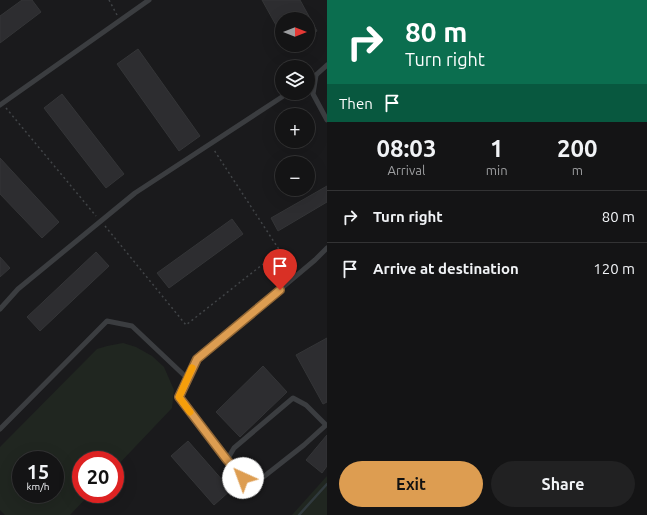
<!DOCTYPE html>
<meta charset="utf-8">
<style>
:root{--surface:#141415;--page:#212122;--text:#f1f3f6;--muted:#9d9ea0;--line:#333334;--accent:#dd9d51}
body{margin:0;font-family:Ubuntu,sans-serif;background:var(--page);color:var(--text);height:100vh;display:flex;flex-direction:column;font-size:15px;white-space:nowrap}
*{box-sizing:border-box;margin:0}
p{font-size:13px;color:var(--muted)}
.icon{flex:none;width:22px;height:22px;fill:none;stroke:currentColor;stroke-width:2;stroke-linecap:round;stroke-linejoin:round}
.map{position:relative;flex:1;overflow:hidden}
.side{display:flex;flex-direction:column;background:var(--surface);width:320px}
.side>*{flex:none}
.top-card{background:#0b6e4f;color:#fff;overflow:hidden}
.needle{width:26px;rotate:90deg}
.buttons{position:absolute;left:275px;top:12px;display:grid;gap:8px}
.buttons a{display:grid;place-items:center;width:40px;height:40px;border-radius:50%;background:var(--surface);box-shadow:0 4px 16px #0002,0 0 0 1px var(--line);font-size:20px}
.speed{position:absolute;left:12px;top:451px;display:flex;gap:8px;font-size:20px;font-weight:700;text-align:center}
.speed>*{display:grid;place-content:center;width:52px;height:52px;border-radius:50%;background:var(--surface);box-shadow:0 4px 16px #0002,0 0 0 1px var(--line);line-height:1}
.speed small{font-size:10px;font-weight:400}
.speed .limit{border:6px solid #d22;background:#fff;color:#111}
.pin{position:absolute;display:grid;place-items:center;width:34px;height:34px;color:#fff;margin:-41px -17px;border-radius:50% 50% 50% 0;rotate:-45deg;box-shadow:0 0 4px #0007}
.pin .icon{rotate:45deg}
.me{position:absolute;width:44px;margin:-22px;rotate:317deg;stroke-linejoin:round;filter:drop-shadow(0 0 3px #0008)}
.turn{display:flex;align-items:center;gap:14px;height:84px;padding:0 12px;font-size:18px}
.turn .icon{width:52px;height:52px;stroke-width:2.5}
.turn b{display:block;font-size:28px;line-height:34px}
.then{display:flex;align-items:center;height:38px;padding:0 12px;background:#0003;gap:8px;font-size:15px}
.eta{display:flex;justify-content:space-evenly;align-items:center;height:68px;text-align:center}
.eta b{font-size:24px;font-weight:600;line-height:28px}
.action{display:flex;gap:8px;margin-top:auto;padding:8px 12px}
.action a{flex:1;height:46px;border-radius:24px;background:var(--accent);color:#111;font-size:16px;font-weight:600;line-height:46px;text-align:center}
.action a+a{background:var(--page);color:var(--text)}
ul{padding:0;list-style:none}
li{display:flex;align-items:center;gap:12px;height:52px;padding:0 12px;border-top:1px solid var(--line)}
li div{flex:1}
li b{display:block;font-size:15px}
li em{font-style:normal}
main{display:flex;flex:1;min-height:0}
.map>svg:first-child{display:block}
.green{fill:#202620;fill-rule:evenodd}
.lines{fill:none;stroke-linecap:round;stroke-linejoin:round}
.stream{stroke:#313a3e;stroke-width:2.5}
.building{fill:#2d2d30;stroke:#343537}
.path{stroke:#414447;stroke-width:1.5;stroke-dasharray:2 3;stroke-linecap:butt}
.service{stroke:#3b3d40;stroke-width:5}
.route-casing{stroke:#906635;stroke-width:10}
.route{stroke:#dd9d51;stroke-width:7}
.slow{stroke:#f59e0b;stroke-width:7}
</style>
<main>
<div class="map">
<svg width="327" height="515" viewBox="0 0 327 515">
<rect width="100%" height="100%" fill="#1a1a1c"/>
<g class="green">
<path d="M123,343L136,347L152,356L164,367L174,390L172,408L115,468V460H81V494H90L70,515H5L0,510V447L97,349L107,346ZM21,460H55V494H21Z"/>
<polygon points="327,476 327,515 292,515"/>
</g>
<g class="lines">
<polyline class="stream" points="299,515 327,484"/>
</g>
<g class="building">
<polygon points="22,0 32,0 41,12 0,43 0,16"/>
<polygon points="262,0 300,0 317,31 308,36 308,19 282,19 282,36"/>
<polygon points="138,49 200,136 179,151 117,64"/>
<polygon points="62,94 124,174 106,188 44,108"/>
<polygon points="0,158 59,222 42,238 0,194"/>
<polygon points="327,186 327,202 278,231 271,218"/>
<polygon points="232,219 243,234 169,288 157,273"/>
<polygon points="96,252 109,266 40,331 27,317"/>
<polygon points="0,257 10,268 0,277"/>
<polygon points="327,338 327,402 323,404 296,355"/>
<polygon points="263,366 287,392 240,437 216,412"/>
<polygon points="327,435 327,466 322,473 306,460"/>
<polygon points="188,441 231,490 214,505 171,456"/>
</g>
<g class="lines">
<g class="path">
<polyline points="109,0 117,15"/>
<polyline points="6,108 96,216"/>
<polyline points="105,226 186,325 253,272 280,251 214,150"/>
</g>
<g class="service">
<polyline points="327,65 316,75 313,94 327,120"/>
<polyline points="308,80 316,75"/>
<polyline points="0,105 149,0"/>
<polyline points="0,309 18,289 135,193 288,93"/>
<polygon points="293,398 306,405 326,425 304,445 252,486 227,460 234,448"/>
<polyline points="0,429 107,321 132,326 187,378"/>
<polyline points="227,460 179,397 197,359 315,260 327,248"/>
</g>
</g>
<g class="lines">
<defs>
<polyline id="route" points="243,478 227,460 179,397 197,359 280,290"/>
</defs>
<use href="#route" class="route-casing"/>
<use href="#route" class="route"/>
<polyline class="slow" points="190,412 179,397 192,368"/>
</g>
</svg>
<div class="buttons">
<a><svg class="needle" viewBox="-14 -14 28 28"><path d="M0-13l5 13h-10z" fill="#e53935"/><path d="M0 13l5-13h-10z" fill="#9d9ea0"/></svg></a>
<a><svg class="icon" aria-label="layers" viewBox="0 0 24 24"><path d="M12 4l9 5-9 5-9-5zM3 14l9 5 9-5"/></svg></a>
<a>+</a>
<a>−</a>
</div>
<div class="speed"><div>15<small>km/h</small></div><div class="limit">20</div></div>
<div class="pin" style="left:280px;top:290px;background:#d93025"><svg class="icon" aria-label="arrive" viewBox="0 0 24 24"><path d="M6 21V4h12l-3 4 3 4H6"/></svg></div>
<svg class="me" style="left:243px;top:478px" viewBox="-20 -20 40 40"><circle r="19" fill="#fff"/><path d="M0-13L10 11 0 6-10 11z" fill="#dd9d51"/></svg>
</div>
<section class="side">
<div class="top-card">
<div class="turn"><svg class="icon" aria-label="right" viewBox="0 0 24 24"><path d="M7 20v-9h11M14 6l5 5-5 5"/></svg><div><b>80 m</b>Turn right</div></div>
<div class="then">Then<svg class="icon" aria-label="arrive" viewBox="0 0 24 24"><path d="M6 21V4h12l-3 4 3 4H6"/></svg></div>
</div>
<div class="eta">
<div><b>08:03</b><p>Arrival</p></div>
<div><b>1</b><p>min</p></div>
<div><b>200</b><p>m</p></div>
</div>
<ul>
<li><svg class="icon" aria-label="right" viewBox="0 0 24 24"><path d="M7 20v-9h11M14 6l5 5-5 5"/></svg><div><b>Turn right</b></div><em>80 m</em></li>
<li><svg class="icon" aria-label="arrive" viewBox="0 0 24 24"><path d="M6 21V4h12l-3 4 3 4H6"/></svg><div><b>Arrive at destination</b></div><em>120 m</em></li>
</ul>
<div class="action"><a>Exit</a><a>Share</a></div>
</section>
</main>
